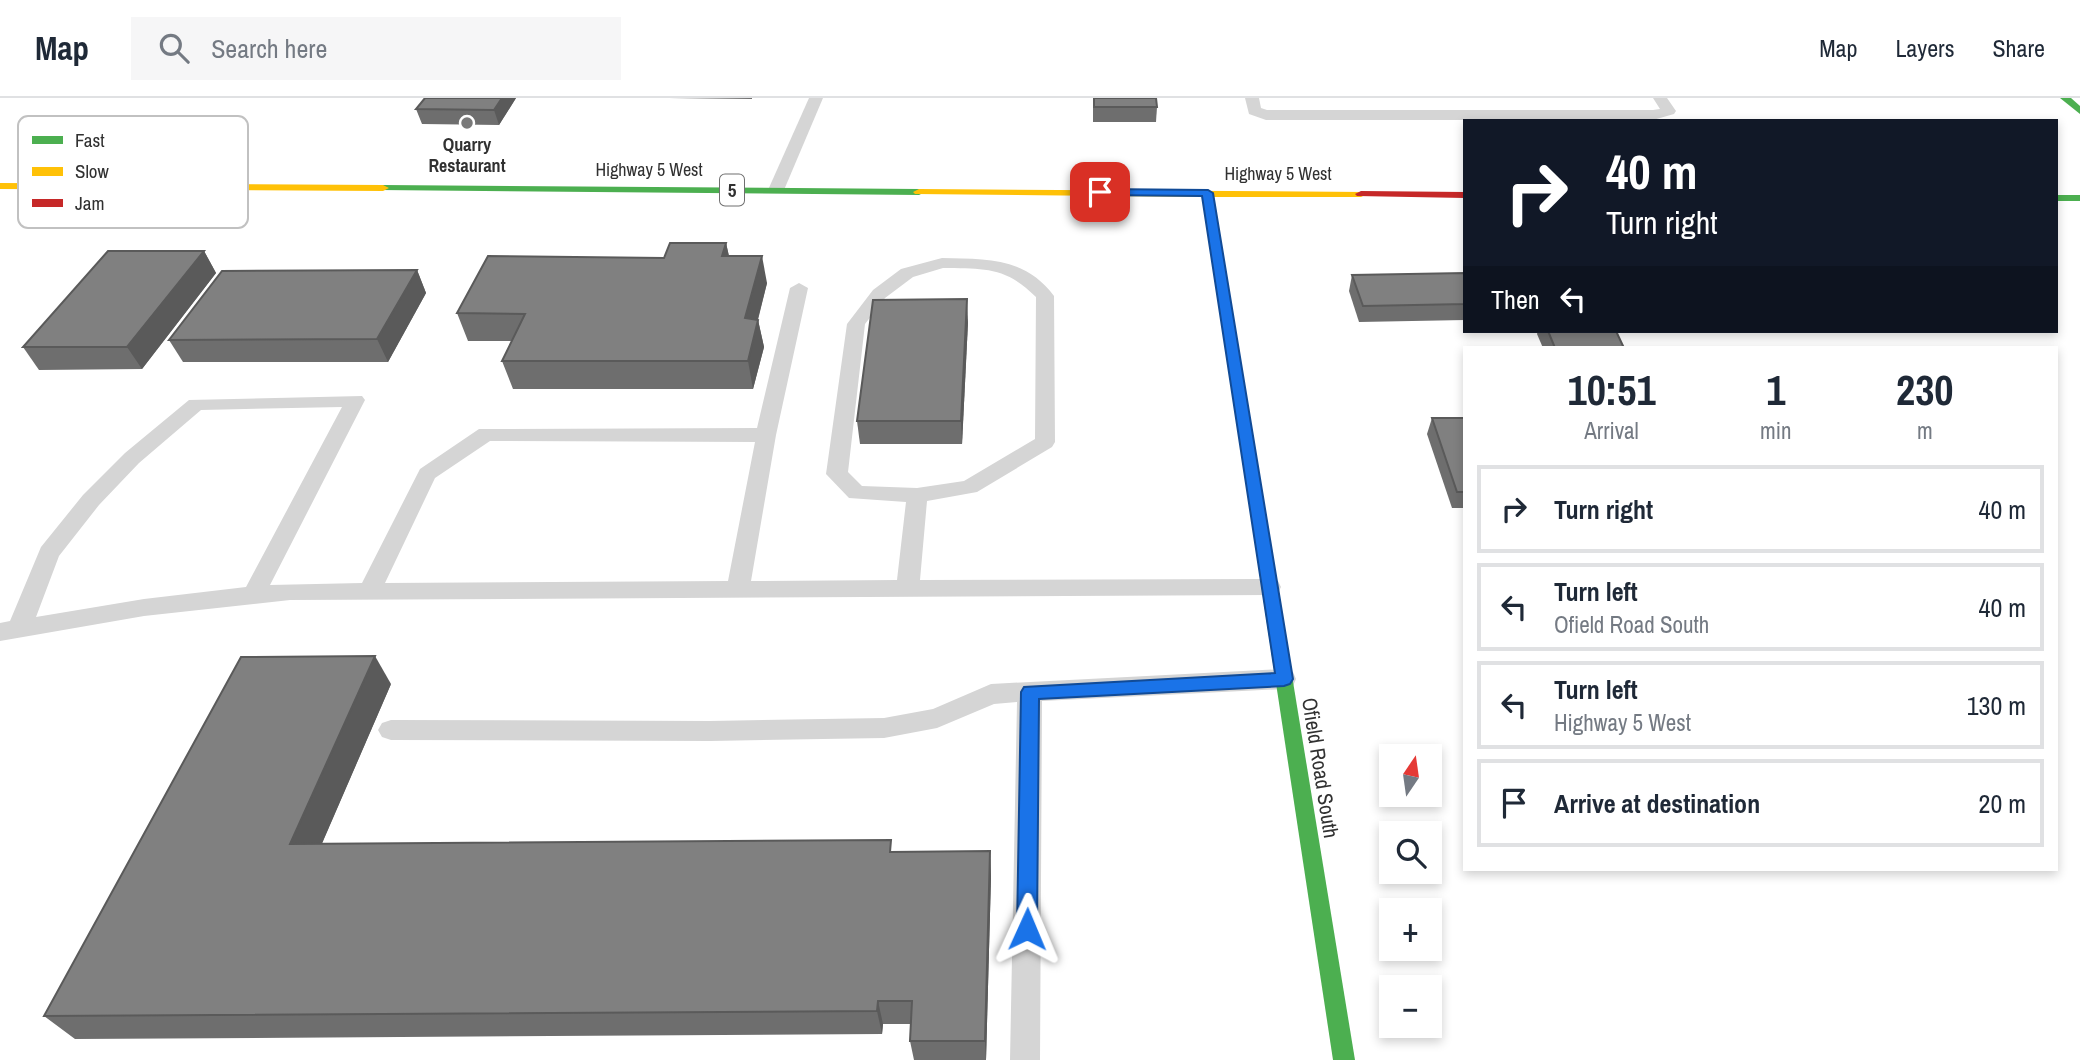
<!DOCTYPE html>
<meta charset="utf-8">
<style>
:root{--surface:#fff;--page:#f6f6f7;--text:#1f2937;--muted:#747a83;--line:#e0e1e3}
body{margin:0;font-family:"Archivo Narrow",sans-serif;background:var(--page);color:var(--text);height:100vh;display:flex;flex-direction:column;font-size:26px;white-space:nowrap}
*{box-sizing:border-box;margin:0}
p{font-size:23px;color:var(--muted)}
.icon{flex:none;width:38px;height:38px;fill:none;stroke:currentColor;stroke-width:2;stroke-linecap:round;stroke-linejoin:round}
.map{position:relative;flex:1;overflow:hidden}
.details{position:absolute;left:1463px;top:248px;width:595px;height:525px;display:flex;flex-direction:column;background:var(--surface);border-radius:0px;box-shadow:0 4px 10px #0003}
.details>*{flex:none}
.hud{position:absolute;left:1463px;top:21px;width:595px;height:214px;border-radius:0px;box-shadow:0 4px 10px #0003;background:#111827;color:#fff;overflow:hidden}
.needle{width:46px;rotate:13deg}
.fabs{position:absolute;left:1379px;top:646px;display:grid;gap:14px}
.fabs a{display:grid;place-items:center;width:63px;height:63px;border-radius:0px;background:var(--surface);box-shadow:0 4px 10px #0003;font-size:35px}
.pin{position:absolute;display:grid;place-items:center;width:60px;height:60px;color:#fff;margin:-30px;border-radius:14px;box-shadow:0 4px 10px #0006}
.me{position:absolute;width:77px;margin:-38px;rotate:1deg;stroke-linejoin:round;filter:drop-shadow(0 0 5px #0008)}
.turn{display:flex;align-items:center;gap:24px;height:147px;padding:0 28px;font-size:32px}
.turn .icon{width:91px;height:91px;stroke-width:2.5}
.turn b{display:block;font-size:49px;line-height:60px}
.then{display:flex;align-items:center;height:66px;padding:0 28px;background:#0003;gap:14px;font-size:26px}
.eta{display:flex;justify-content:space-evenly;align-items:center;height:119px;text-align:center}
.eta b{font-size:42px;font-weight:700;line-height:49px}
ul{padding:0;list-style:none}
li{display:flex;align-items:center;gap:21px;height:88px;margin:0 14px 10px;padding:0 14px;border:4px solid var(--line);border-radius:0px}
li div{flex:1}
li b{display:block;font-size:26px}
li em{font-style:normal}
header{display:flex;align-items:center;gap:42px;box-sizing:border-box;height:98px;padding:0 35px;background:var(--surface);border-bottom:2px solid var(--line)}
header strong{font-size:33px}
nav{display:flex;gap:38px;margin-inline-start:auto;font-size:24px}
.search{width:490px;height:63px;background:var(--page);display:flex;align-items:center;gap:18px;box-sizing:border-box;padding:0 24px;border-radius:0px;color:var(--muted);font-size:26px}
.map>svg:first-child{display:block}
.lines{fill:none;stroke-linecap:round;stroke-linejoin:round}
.lane{fill:#d5d5d5;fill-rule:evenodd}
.fast{fill:#4caf50;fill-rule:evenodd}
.slow{fill:#ffc107;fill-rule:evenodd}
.jam{fill:#c62828;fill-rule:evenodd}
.wall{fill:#6e6e6e}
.shaded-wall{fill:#5a5a5a}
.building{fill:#808080;stroke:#5a5a5a;stroke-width:2}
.route{fill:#1a73e8;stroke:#114b97;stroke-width:2}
.poi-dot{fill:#797979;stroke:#fff;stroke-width:2.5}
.labels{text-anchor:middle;stroke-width:7;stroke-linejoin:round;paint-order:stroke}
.far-poi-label{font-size:18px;font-weight:bold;fill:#313131;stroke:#fff}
.far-street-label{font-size:18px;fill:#313131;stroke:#fff}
.shield{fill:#fff;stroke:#6f6f6f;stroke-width:2}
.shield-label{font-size:19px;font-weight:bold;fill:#313131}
.street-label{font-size:21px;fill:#313131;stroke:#fff}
.key{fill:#fff;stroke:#c1c1c1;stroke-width:2}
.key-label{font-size:19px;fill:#313131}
</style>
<header>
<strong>Map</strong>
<div class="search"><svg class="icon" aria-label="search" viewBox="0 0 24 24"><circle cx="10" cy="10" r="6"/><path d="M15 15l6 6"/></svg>Search here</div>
<nav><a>Map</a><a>Layers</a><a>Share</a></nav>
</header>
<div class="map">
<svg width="2080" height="962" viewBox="0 0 2080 962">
<rect width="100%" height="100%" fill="#fff"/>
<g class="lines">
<g class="lane">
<polygon points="809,0 823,0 784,92 782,95 770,95 768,92"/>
<polygon points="1245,0 1259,0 1261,10 1267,12 1653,12 1660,11 1653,0 1667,0 1676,13 1674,16 1653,22 1266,22 1249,16"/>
<path d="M942,160C986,161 1025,159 1054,198L1055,344L1052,349L977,394L927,403L920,482L1270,481L1278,483L1281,489L1278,495L1270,497L290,502L144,518L0,543V525L10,523L41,449L83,397L125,355L189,302L362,298L365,302L270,487L362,485L420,371L479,331L757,330L790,190L799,185L808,190L776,337L751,483L897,482L906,404L849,400L826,376L847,226L873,192L901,171ZM943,170C984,171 1005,168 1036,199L1035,341L964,383L917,390L862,388L848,374L865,226L885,200L913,179ZM342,309L246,489L144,501L36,519L59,458L99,407L139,365L201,312ZM490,343L755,344L728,483L385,485L435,380Z"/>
<polygon points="1284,571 1293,574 1296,581 1293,588 1284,591 1042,603 1040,962 1010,962 1017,604 994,606 937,630 884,640 710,643 391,642 382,639 378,632 382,625 391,622 710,623 884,620 933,611 991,586"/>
</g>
<g class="fast">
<polygon points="2060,0 2071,0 2080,8 2080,16"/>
<polygon points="383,87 919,91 925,94 919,97 379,92 377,90"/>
<rect x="2056" y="97" width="24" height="6"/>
<polygon points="1269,480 1277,486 1355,962 1333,962 1261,486"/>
</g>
<g class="slow">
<polygon points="0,85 383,87 389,90 383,93 0,91"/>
<polygon points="919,91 1365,94 1367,96 1361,99 1214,99 1277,486 1275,490 1269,492 1261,486 1203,99 915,96 913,94"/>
</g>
<polygon class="jam" points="1361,93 1465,94 1465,100 1357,98 1355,96"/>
</g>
<g class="wall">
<polygon points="516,0 499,27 422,26 416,11"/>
<polygon points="669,0 752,0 752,1"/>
<polygon points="1093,0 1156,0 1157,9 1156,24 1093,24"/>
<polygon points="726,145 729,158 767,185 758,222 764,249 753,291 513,291 502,263 512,243 468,243 457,215 664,160"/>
<polygon points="204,153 216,175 142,271 39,272 23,249"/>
<polygon points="417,172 426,195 388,264 183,264 169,242"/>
<polygon points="1465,175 1465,222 1359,224 1349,193 1352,177"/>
<polygon points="968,224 962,346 860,346 857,323"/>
<polygon points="1538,233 1616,233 1624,250 1543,250 1537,236"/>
<polygon points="1432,320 1465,320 1465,410 1452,410 1427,336"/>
<polygon points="391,586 322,745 893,754 990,753 991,779 986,962 914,962 910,943 911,926 883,926 882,936 75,941 44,918"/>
</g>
<g class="shaded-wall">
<polygon points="502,0 516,0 499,27 494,12"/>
<polygon points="726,145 732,172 722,158"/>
<polygon points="204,153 216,175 142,271 127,249"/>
<polygon points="762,158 767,185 751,247 745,220"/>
<polygon points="417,172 426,195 388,264 377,241"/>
<polygon points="967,201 968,224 962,346 961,323"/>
<polygon points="758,222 764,249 753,291 748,263"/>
<polygon points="375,558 391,586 311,771 290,746"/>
<polygon points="990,753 991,779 986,962 985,943"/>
<polygon points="878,903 883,926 882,936 877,913"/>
</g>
<g class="building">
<polygon points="425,0 502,0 494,12 416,11"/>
<polygon points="1094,0 1156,0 1157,9 1094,9"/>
<polygon points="670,145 726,145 722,158 762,158 745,220 758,222 748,263 502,263 525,216 457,215 488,158 664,160"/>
<polygon points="108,153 204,153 127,249 23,249"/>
<polygon points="417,172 377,241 169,242 222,173"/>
<polygon points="1465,175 1465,206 1363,208 1352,177"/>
<polygon points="967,201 961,323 857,323 873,202"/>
<polygon points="1548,233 1616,233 1624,250 1555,250"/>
<polygon points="1432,320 1465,320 1465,394 1457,394"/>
<polygon points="375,558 290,746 891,742 890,754 990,753 985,943 910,943 912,903 878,903 877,913 44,918 241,559"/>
</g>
<polygon class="route" points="1100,91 1208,92 1213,95 1293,581 1290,586 1284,588 1039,601 1037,831 1034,837 1027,840 1020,837 1017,831 1021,594 1024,589 1275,575 1202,98 1096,97 1094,94"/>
<circle class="poi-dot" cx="467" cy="25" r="7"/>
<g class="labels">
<g class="far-poi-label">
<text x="467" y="53">Quarry<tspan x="467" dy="21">Restaurant</tspan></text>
</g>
<g class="far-street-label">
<text x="649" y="78">Highway 5 West</text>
<text x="1278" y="82">Highway 5 West</text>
</g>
<rect class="shield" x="720" y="76.5" width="24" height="31" rx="5"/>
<g class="shield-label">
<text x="732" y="99">5</text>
</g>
<g class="street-label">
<text transform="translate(1320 670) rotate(81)" y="7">Ofield Road South</text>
</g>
</g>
<rect x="18" y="18" width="230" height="112" rx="10" class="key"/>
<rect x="32" y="38" width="31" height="8" fill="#4caf50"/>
<rect x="32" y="69" width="31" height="9" fill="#ffc107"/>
<rect x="32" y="101" width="31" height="8" fill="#c62828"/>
<g class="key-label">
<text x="75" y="49">Fast</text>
<text x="75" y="80">Slow</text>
<text x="75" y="112">Jam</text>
</g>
</svg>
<div class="fabs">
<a><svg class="needle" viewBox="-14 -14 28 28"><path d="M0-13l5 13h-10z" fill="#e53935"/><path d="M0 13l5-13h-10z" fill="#747a83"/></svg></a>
<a><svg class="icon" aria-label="search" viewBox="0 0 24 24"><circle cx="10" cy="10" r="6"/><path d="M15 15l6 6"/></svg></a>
<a>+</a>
<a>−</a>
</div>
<div class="pin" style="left:1100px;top:94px;background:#d93025"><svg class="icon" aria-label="arrive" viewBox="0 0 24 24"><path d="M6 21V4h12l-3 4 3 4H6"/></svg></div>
<svg class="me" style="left:1027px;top:831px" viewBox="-20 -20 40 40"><path d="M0-17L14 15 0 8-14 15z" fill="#1a73e8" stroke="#fff" stroke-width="4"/></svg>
<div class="hud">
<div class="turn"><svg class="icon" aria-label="right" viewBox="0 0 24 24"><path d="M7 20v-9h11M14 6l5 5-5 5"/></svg><div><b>40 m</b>Turn right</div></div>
<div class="then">Then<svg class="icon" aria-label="left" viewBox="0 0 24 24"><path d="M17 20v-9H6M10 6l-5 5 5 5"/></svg></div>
</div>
<section class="details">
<div class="eta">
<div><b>10:51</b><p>Arrival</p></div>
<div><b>1</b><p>min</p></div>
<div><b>230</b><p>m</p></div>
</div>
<ul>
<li><svg class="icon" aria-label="right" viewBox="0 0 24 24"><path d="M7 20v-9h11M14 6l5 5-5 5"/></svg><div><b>Turn right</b></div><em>40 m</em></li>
<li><svg class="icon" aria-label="left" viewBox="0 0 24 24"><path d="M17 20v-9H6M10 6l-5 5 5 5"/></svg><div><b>Turn left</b><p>Ofield Road South</p></div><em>40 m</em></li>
<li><svg class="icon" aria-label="left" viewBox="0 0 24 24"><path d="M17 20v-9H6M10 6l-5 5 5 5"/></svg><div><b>Turn left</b><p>Highway 5 West</p></div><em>130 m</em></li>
<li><svg class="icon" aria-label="arrive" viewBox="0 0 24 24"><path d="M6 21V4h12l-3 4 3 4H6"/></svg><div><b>Arrive at destination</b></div><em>20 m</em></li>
</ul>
</section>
</div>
